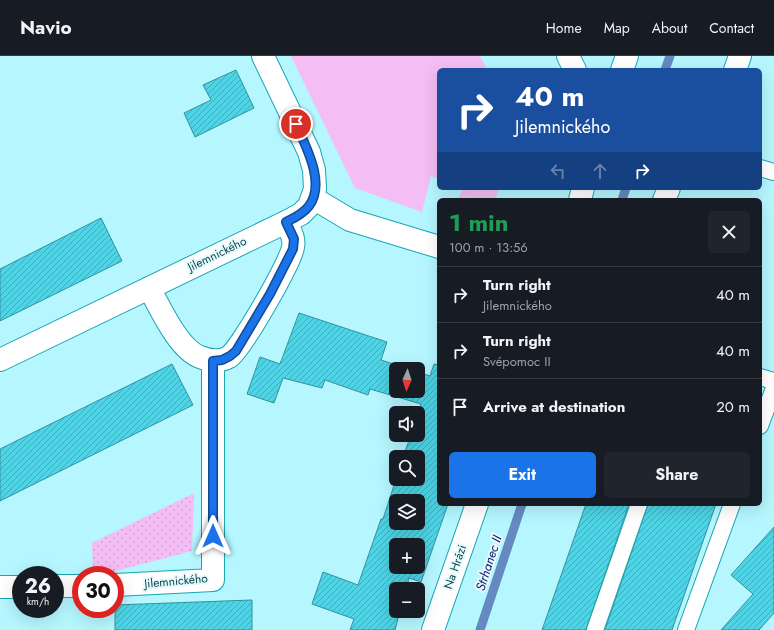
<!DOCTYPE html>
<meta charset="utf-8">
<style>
:root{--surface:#171b24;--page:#20242c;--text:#f1f3f6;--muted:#9ea1a6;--line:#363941;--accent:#1a73e8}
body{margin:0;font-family:Jost,sans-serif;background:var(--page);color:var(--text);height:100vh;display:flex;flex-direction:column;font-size:15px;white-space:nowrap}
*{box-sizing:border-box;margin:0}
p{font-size:13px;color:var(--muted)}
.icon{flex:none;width:22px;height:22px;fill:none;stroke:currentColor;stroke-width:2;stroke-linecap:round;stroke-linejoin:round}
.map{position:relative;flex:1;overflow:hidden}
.details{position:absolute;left:437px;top:142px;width:325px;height:308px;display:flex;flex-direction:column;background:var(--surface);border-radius:6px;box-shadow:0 4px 16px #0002}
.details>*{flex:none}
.banner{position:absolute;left:437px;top:12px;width:325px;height:122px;border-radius:6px;box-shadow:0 4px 16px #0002;background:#1a4fa0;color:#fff;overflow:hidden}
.needle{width:26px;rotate:183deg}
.controls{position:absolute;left:389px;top:306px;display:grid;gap:8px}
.controls a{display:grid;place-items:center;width:36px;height:36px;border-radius:6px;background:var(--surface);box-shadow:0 4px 16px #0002;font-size:20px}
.speed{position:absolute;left:12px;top:510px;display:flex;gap:8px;font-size:20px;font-weight:700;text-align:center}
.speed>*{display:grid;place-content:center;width:52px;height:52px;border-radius:50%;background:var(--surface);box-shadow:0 4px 16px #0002;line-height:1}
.speed small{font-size:10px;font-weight:400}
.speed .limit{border:6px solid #d22;background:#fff;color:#111}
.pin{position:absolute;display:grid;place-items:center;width:34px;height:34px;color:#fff;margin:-17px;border:2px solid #fff;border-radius:50%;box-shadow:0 1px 4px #0007}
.me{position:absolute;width:44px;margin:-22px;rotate:0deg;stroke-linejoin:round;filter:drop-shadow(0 0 3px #0008)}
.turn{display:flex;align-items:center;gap:14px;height:84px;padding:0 12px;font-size:18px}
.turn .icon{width:52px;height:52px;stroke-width:2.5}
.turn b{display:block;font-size:28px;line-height:34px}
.lanes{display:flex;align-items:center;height:38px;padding:0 12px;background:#0003;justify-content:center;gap:20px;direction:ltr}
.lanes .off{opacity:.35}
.round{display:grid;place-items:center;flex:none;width:42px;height:42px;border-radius:6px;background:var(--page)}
.summary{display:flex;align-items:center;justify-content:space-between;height:68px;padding:0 12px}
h1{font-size:24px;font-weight:700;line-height:30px;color:#1e9e55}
.button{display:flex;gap:8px;margin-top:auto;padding:8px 12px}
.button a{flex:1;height:46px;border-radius:6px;background:var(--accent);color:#fff;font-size:16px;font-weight:700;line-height:46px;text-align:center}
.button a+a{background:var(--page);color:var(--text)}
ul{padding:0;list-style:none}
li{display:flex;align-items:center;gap:12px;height:56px;padding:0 12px;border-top:1px solid var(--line)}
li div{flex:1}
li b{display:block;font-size:15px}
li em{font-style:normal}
header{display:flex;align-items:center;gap:24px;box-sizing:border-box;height:56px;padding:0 20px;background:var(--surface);border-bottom:1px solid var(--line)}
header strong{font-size:19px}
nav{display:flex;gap:22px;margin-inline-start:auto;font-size:14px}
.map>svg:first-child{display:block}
.grass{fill:url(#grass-dots)}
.garden{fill:#f4bdf3}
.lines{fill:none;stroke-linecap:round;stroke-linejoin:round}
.stream{stroke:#648ac1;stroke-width:9}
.building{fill:url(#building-hatch);stroke:#34919d;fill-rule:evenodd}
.service-casing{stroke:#18a5b4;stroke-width:18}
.minor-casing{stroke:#18a5b4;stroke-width:24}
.service{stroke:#fff;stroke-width:16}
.minor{stroke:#fff;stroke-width:22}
.route-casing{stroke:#114b97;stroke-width:10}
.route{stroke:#1a73e8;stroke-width:7}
.labels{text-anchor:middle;stroke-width:4;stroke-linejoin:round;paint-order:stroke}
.street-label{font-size:12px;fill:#063f45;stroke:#e6fafd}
.water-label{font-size:13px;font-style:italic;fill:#0c1b70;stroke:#e6fafd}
</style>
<header>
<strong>Navio</strong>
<nav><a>Home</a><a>Map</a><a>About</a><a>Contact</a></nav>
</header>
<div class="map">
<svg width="774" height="574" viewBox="0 0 774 574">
<defs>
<pattern id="grass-dots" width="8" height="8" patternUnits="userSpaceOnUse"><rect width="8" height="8" fill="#f4bdf3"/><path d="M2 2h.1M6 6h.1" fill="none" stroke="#d0a4d2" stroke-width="1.8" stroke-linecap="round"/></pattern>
<pattern id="building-hatch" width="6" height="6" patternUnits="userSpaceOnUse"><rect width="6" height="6" fill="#50d3e4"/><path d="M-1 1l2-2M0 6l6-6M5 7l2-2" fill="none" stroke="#40adbb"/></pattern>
</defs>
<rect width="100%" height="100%" fill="#b5f6ff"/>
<polygon class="grass" points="194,437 192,495 100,519 93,519 92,487"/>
<g class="garden">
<polygon points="291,0 480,0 486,12 481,14 439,14 439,123 431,120 422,156 355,132"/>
<polygon points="463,132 499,132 495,144 477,144 470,141 469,144 458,144"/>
</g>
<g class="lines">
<g class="stream">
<polyline points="665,14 670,0"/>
<polyline points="622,144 626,132"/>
<polyline points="480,574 522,448"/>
</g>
</g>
<g class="building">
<polygon points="236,14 254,52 195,81 184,57 211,44 203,29"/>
<polygon points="101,162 122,205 0,265 0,213"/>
<path d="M299,257L387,286L381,304L409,313H396V335H418V316L430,320L434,308L439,309V448H448L421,526L409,522L406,533H396V555H400L395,574H350L354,563L312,548L323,516L358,529L381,463H383L396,423H418V401H403L411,379H418V357L421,348L370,333L368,339L325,324L322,332L283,322L274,347L247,338L260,301L280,308ZM396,445H418V467H396ZM396,489H418V511H396Z"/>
<polygon points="172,308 193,349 0,445 0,393"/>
<polygon points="586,448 629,448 586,574 542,574"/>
<polygon points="648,448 716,448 672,574 605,574"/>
<polygon points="774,471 774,557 759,574 721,574 753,538 731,519"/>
<polygon points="252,544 252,574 115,574 115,549"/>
</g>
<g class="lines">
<defs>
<g id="service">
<polyline points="760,112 774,116"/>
<polyline points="760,321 774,325"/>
<polyline points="760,370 774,332"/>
<polyline points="595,574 639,448"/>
<polyline points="686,574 732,448"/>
</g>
<g id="minor">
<polyline points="568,0 575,14"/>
<polyline points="622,14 627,0"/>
<polyline points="735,14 740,0"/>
<polyline points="313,142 350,164 439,191"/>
<polyline points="580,144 583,132"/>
<polyline points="664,144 669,132"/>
<path d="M149,232C160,251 178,293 200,301C210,305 220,306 229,301C241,293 291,206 293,191C295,182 290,175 286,166"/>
<polyline points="0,304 286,166 301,158 309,150 315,133 314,114 309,96 263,0"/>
<polyline points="115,529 213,524 213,305"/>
<polyline points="55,530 81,530"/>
<polyline points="0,531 21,531"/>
<polyline points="433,574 477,448"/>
</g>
</defs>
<use href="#service" class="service-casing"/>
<use href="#minor" class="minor-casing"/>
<use href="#service" class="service"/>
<use href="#minor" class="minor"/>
</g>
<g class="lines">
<defs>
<path id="route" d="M213,480V305L222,304L230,300L236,295L270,238L293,193L294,183L286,166C294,162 303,158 309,150C326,127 306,91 296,68"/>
</defs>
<use href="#route" class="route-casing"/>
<use href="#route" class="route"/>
</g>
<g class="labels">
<g class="street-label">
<text transform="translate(217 198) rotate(-26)" y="4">Jilemnického</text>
<text transform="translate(455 511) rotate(-71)" y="4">Na Hrázi</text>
<text transform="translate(176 525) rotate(-5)" y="4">Jilemnického</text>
</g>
<g class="water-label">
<text transform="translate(488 507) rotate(-72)" y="5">Strhanec II</text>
</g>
</g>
</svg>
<div class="controls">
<a><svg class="needle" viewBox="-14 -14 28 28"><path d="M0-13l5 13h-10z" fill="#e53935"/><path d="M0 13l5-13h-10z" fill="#9ea1a6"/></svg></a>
<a><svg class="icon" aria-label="sound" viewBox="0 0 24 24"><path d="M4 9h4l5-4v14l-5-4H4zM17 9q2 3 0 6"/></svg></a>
<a><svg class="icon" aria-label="search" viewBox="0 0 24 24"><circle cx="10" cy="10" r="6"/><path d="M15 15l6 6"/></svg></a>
<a><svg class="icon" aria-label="layers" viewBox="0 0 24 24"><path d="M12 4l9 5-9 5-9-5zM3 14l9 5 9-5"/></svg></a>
<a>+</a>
<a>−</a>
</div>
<div class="speed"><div>26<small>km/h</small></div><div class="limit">30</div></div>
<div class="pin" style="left:296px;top:68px;background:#d93025"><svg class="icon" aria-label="arrive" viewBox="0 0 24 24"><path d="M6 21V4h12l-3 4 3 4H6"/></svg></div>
<svg class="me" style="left:213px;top:480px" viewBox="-20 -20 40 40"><path d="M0-17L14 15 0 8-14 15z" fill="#1a73e8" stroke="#fff" stroke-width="4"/></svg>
<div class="banner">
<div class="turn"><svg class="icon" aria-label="right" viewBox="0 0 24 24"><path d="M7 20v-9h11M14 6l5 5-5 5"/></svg><div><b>40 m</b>Jilemnického</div></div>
<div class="lanes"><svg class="icon off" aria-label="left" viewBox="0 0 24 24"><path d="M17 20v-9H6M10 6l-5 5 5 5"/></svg><svg class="icon off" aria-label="ahead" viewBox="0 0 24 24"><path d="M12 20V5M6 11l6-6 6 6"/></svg><svg class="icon" aria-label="right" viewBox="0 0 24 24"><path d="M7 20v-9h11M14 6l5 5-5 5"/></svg></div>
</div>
<section class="details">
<div class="summary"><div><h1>1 min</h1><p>100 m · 13:56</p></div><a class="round"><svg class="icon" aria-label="close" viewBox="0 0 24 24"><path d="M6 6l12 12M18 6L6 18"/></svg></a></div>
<ul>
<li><svg class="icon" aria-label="right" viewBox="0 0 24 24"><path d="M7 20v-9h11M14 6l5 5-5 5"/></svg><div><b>Turn right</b><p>Jilemnického</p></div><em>40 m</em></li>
<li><svg class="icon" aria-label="right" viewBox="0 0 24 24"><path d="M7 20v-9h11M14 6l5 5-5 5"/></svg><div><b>Turn right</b><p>Svépomoc II</p></div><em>40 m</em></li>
<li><svg class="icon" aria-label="arrive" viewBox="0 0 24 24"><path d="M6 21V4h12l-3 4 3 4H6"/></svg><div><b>Arrive at destination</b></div><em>20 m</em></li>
</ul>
<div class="button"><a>Exit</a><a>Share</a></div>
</section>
</div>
